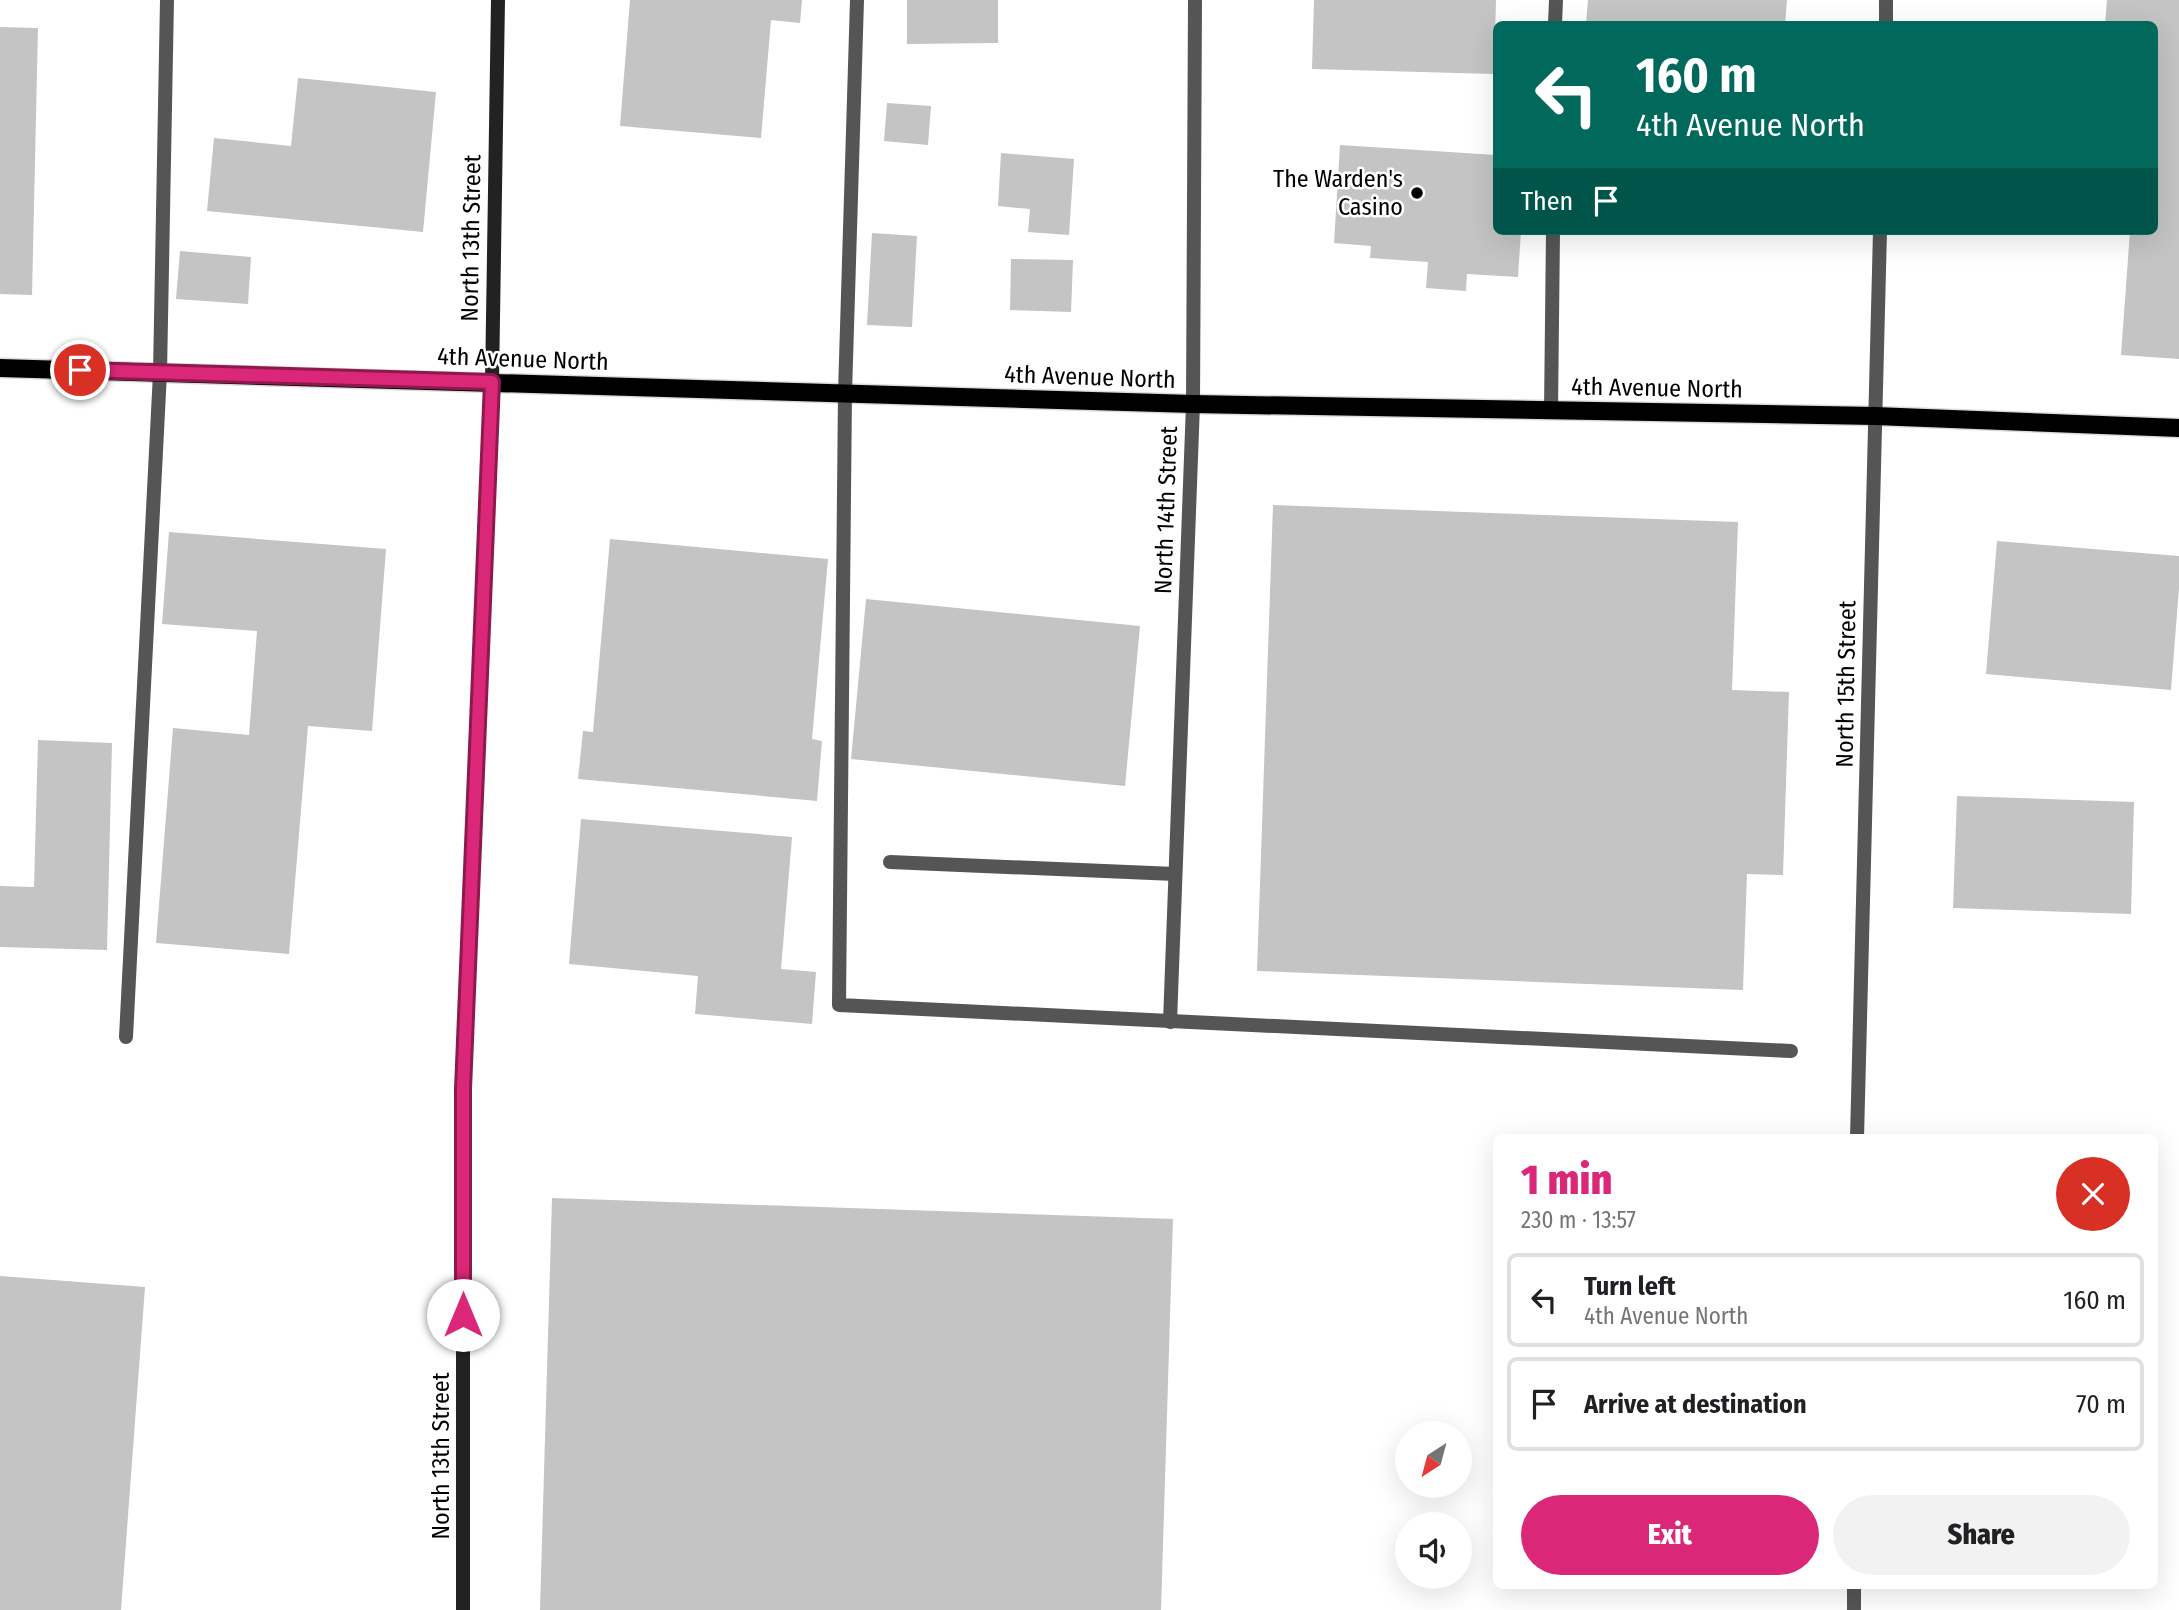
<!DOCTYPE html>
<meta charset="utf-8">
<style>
:root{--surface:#fff;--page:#f2f2f2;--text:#202124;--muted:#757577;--line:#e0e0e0;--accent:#db2777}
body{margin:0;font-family:"Fira Sans Condensed",sans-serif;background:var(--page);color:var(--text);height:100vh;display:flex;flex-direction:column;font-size:26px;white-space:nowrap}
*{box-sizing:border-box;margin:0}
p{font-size:23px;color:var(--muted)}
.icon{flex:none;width:38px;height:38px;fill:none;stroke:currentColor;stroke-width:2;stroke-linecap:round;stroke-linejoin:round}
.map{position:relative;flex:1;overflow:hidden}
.sheet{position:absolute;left:1493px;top:1134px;width:665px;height:455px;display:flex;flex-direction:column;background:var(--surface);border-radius:10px;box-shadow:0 7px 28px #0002}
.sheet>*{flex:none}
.banner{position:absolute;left:1493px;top:21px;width:665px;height:214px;border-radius:10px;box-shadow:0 7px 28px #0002;background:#00695c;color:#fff;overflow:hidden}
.needle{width:46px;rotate:216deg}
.tools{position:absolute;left:1395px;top:1421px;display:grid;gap:14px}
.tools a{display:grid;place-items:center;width:77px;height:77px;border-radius:50%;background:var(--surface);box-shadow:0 7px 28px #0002;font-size:35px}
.pin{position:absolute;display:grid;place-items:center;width:60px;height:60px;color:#fff;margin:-30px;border:4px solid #fff;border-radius:50%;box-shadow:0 2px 7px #0007}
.me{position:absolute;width:77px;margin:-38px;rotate:0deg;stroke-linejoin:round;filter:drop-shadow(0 0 5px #0008)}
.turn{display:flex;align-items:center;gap:24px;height:147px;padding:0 28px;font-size:32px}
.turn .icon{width:91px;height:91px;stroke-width:2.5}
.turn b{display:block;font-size:49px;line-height:60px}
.then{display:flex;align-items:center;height:66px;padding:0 28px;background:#0003;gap:14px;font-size:26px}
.round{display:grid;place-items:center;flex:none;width:74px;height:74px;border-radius:37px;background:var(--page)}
.head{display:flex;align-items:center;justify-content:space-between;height:119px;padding:0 28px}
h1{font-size:42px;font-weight:800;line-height:52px;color:var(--accent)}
.action{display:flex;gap:14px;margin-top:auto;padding:14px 28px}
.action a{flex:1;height:80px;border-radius:42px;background:var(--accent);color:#fff;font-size:28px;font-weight:800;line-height:80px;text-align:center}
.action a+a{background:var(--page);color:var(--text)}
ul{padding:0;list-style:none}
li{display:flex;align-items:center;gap:21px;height:94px;margin:0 14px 10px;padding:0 14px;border:4px solid var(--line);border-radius:10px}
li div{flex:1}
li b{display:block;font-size:26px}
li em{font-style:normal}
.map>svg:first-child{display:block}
.building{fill:#c4c4c4}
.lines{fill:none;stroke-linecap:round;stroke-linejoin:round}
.primary-casing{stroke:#dbdbdb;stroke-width:21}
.lane{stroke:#555;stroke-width:14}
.street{stroke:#555;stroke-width:14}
.secondary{stroke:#222;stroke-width:14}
.primary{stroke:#000;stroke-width:18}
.route-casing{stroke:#8e194d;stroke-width:18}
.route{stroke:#db2777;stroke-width:12}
.poi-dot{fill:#000;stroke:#fff;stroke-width:2.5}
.labels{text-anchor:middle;stroke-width:5;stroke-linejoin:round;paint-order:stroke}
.poi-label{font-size:24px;fill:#000;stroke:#fff;text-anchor:end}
.street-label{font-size:24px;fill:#000;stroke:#fff}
</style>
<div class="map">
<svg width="2179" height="1610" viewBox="0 0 2179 1610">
<rect width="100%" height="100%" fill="#fff"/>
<g class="building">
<polygon points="630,0 802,0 800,23 771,20 761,138 620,126"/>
<polygon points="907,0 998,0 998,43 907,44"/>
<polygon points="1314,0 1496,0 1494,74 1312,69"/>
<polygon points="1588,0 1787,0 1785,24 1586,24"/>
<polygon points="2107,0 2179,0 2179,359 2121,355 2130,231 2154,231 2154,24 2105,24"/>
<polygon points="0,27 38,28 32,295 0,294"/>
<polygon points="298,78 436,92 423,232 207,211 214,138 291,146"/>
<polygon points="887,103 931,106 928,145 884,141"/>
<polygon points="1340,145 1496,155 1496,231 1521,231 1518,277 1467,274 1466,291 1426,288 1428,262 1370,258 1371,246 1334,243"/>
<polygon points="1001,153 1074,159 1069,235 1028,232 1030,209 998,206"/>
<polygon points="872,233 917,236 912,327 867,325"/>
<polygon points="180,251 251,257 248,304 176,299"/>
<polygon points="1011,259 1073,260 1071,312 1010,310"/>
<polygon points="1273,505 1738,522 1732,690 1789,692 1783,875 1747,874 1743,990 1257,971"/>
<polygon points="169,532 386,549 372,731 308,726 289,954 156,943 173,728 249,735 257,631 162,624"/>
<polygon points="610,539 828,559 812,739 822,741 817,801 578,779 583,731 593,732"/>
<polygon points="1997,541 2179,556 2179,588 2171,690 1986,674"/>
<polygon points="866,599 1140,626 1125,786 851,759"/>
<polygon points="38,740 112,743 107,950 0,947 0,886 34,887"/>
<polygon points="1957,796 2134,802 2131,914 1953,908"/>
<polygon points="581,819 792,837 781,969 816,972 812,1024 695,1014 698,976 569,964"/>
<polygon points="552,1198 1173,1219 1161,1610 540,1610"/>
<polygon points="0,1276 145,1287 121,1610 0,1610"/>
</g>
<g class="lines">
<defs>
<polyline id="primary" points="0,368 1193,404 1875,416 2179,428"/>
</defs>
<use href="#primary" class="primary-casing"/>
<g class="lane">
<polyline points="857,0 845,393 839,1005 1791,1051"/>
<polyline points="1555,24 1556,0"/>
<polyline points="1551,411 1553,231"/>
<polyline points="890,862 1175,874"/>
<polyline points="126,1037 160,373 167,0"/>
</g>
<g class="street">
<polyline points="1886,24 1886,0"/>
<polyline points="1170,1022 1193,404 1195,0"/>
<polyline points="1857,1138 1880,231"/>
<polyline points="1854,1610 1854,1586"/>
</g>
<polyline class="secondary" points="463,1610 463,1089 492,382 498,0"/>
<use href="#primary" class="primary"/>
</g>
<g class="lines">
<defs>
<polyline id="route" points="80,370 492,382 463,1089 463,1315"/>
</defs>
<use href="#route" class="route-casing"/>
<use href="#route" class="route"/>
</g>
<circle class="poi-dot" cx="1417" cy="193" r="7"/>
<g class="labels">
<g class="poi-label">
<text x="1403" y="187">The Warden's<tspan x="1403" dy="28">Casino</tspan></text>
</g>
<g class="street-label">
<text transform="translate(471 238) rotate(-89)" y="8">North 13th Street</text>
<text transform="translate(523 359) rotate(2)" y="8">4th Avenue North</text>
<text transform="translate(1090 377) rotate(2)" y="8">4th Avenue North</text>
<text transform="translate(1657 388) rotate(1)" y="8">4th Avenue North</text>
<text transform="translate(1166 510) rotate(-88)" y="8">North 14th Street</text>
<text transform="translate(1846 684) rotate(-89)" y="8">North 15th Street</text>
<text transform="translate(441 1456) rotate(-90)" y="8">North 13th Street</text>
</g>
</g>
</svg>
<div class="tools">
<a><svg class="needle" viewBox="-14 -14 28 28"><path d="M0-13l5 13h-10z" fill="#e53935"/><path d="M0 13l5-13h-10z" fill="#757577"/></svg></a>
<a><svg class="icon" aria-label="sound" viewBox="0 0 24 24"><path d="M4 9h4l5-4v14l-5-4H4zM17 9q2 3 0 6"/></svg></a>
</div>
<div class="pin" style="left:80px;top:370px;background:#d93025"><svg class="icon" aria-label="arrive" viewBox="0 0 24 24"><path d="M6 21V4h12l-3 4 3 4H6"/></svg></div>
<svg class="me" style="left:463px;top:1315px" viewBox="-20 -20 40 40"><circle r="19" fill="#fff"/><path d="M0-13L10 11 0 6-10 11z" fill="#db2777"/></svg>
<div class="banner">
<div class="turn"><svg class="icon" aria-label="left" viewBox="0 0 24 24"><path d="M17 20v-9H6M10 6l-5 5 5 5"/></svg><div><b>160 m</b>4th Avenue North</div></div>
<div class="then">Then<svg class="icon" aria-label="arrive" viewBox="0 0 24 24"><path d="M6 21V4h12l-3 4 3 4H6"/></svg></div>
</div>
<section class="sheet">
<div class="head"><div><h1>1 min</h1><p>230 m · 13:57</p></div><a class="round" style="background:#d93025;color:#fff"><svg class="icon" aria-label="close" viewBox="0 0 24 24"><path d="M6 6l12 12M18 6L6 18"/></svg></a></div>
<ul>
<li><svg class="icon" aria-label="left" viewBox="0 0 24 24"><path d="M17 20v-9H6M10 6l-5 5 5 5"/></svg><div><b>Turn left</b><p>4th Avenue North</p></div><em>160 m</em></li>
<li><svg class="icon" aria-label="arrive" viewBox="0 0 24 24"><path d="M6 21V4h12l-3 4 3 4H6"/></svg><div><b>Arrive at destination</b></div><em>70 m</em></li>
</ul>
<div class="action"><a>Exit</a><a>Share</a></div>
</section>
</div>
